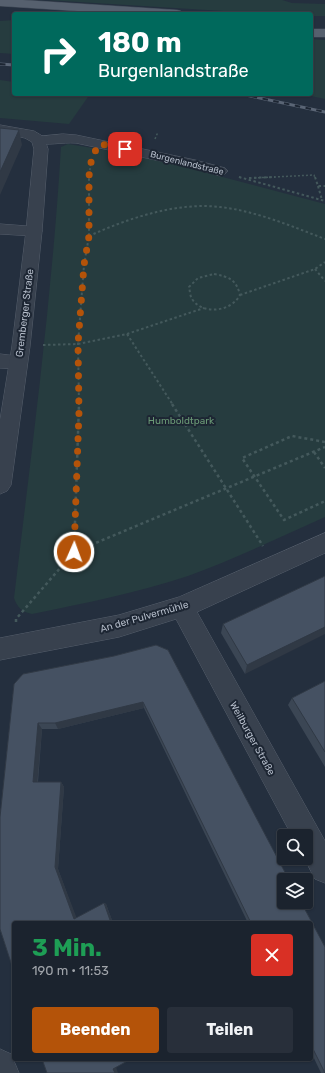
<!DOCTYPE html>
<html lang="de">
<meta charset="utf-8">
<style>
:root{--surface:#1b232e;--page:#282f3a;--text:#f1f3f6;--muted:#a0a4aa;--line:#39404a;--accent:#b45309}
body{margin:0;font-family:Rubik,sans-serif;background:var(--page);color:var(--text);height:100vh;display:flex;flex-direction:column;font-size:15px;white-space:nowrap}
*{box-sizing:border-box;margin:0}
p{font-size:13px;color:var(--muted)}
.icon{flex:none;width:22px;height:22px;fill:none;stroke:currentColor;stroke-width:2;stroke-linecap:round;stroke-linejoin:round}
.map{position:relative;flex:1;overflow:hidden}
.side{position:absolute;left:12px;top:921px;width:301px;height:140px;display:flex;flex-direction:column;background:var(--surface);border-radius:4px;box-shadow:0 1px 3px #0004,0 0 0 1px var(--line)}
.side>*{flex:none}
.guide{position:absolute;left:12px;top:12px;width:301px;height:84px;border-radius:4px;box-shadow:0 1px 3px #0004,0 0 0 1px var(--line);background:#00695c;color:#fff;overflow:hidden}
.fabs{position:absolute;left:277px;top:829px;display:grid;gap:8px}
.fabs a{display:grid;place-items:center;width:36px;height:36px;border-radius:4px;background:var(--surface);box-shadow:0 1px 3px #0004,0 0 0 1px var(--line);font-size:20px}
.pin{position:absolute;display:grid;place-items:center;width:34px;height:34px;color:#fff;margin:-17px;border-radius:8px;box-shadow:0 2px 6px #0006}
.me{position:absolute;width:44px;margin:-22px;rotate:2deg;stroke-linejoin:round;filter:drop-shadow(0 0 3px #0008)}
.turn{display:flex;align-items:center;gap:14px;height:84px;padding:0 20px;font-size:18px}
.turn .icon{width:52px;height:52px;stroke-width:2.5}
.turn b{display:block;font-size:28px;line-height:34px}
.round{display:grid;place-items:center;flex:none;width:42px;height:42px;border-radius:4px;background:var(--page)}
.head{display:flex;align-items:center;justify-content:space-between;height:68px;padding:0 20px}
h1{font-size:24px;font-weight:700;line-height:30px;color:#1e9e55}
.button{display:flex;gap:8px;margin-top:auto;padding:8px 20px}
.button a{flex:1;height:46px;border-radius:4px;background:var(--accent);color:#fff;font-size:16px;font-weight:700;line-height:46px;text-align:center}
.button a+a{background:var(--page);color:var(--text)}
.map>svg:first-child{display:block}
.green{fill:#263c3f}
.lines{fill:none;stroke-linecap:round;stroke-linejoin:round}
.minor-casing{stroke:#565f6c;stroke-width:1}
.tertiary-casing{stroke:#565f6c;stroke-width:1}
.primary-casing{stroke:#414a57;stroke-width:1}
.path-far2{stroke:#44595c;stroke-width:1.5;stroke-dasharray:2 2;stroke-linecap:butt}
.path-far1{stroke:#44595c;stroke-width:2;stroke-dasharray:2.5 2.5;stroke-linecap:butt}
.path{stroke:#44595c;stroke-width:2.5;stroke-dasharray:3 3;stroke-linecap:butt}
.minor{fill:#38414e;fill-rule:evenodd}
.tertiary{fill:#38414e;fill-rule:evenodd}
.primary{fill:#56606e;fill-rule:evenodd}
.rail-casing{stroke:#5a6575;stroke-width:3}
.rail{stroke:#1d2633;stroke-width:2;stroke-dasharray:5.5;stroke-linecap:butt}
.wall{fill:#3b4654}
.shaded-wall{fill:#303945}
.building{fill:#455162;stroke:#303945}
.route{stroke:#b45309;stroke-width:7;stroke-dasharray:0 12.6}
.labels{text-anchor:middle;stroke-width:4;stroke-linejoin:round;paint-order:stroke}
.far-street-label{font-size:9px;fill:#b4bcc9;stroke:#1d2633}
.street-label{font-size:10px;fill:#b4bcc9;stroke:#1d2633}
.park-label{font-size:10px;fill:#6b9a76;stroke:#1d2633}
</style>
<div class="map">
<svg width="325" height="1073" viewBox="0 0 325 1073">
<rect width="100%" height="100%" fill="#242f3e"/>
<g class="green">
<polygon points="47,0 282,0 292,3 325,4 325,16 311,16 311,14 223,11"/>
<polygon points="14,20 14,54 0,53 0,21"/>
<polygon points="311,39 325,40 325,99 301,94 311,94"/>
<polygon points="0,80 14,82 14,94 90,94 69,124 0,118"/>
<path d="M68,144L111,151L173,164L325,204V517C280,537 235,559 188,576C137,593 85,603 32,614C22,612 17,607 14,598C32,448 52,298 61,147Z"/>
</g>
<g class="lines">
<defs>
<g id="minor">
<path d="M63,134L76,135L195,160L225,168L228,171L225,174L220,176L193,168L76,143C62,142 47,146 34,143L32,140L34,137Z"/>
<polygon points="0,224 40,227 42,231 40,235 34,236 0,234"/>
<polygon points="0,354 25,357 27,362 25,367 18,369 0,368"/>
<polygon points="325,533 325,553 197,612 325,841 325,883 315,879 304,858 306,858 306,836 292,836 176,619 119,637 0,660 0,638 119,615 179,597"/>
<polygon points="0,1049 11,1054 19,1073 0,1073"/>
</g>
<polygon id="tertiary" points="0,125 34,131 44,137 48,149 42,231 30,346 11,485 7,491 0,494 0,420 12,346 26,231 34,149 32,142 25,138 0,133"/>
<g id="primary">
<polygon points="0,0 23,0 177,10 181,11 183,14 124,14 0,6"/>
<rect x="311" y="29" width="14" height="8"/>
</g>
</defs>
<use href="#minor" class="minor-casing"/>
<use href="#tertiary" class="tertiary-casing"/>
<use href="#primary" class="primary-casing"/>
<g class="path-far2">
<polyline points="155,139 158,132"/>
<polyline points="239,177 242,178"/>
<polyline points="89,178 91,160"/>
<polyline points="254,178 314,175 315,178"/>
</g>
<g class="path-far1">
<polyline points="239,177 325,201"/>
<polyline points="315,177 318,186 325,186"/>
<polyline points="249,178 275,177"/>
<polyline points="318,186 322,200"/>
<path d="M89,236C129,218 176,202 220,207C256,211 291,226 325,239"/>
<polyline points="315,269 325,281"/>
<path d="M214,274C229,277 236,279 240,295C232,311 203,316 192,299C190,296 190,291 189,287L198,278Z"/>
<polyline points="240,295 315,269 325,262"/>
<polyline points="127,334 173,405"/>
<polyline points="43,345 78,344 127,334 204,308"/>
<polyline points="79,405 78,344 84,265 89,236 89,177"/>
</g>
<g class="path">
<polyline points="172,404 263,546"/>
<polyline points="325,442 292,436 242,458 284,520 325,501"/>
<polyline points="314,452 325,468"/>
<polyline points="74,552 325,447"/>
<polyline points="16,622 16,619 74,552 79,404"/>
</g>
<use href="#minor" class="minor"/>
<use href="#tertiary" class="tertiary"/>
<use href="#primary" class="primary"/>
<defs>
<g id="rail">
<polyline points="0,64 14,65"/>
<polyline points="241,94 325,112"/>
</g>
</defs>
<use href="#rail" class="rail-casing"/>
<use href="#rail" class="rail"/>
</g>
<g class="wall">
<polygon points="325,576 245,674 221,633 223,624"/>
<polygon points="156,645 168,650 289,880 284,880 284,902 301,902 325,947 325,1073 321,1073 311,1052 311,923 248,923 144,708 58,729 42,729 38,782 61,782 64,787 58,869 76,918 104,903 106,904 113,923 14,923 14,972 0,929 0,817 14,684 23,674 114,656"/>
<polygon points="325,681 325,767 288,705 292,698"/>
</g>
<g class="shaded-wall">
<polygon points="19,130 22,145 0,195 0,172"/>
<polygon points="325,627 325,634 245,674 247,665"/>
<polygon points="143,702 144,708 58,729 55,723"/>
<polygon points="38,723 42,729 37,786 33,782"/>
<polygon points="61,782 64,787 58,869 77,919 74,919 55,867"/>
<polygon points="104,903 106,904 113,923 111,923"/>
<polygon points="115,1064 118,1073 115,1073 113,1069"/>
</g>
<g class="building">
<polygon points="0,128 19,130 0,172"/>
<polygon points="325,576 325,627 247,665 223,624"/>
<polygon points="156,645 168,650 289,880 284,880 284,902 301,902 325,947 325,1073 311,1045 311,923 251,923 143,702 55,723 38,723 33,782 61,782 55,867 74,919 104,903 111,923 14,923 14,972 0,929 0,817 14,684 23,674 114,656"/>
<polygon points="325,681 325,752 292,698"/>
<polygon points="42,1059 131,1059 113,1069 115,1073 47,1073"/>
</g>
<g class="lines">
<polyline class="route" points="74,552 79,412 78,344 84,265 89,236 89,176 92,156 100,144 125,149"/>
</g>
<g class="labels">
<g class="far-street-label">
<text transform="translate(187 163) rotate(14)" y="3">Burgenlandstraße</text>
</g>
<g class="street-label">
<text transform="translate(24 313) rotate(-83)" y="4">Gremberger Straße</text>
<text transform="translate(144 616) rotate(-16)" y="4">An der Pulvermühle</text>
<text transform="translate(253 738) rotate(61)" y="4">Weilburger Straße</text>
</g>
<g class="park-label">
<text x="181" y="424">Humboldtpark</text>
</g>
</g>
</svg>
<div class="fabs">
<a><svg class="icon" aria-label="search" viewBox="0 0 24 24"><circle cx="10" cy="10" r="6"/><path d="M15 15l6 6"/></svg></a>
<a><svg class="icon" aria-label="layers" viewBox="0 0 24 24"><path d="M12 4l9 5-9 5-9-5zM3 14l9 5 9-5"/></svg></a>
</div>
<div class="pin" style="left:125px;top:149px;background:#d93025"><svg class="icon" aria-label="arrive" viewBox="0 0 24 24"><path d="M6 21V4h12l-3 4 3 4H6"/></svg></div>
<svg class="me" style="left:74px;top:552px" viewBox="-20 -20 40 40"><circle r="17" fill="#b45309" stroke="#fff" stroke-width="3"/><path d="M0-11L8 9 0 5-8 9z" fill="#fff"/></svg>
<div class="guide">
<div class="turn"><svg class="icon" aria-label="right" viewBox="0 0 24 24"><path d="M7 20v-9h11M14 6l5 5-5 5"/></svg><div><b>180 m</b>Burgenlandstraße</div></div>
</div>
<section class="side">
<div class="head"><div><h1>3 Min.</h1><p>190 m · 11:53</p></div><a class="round" style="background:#d93025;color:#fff"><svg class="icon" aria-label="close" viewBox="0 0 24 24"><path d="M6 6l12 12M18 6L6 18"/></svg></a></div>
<div class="button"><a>Beenden</a><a>Teilen</a></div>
</section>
</div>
